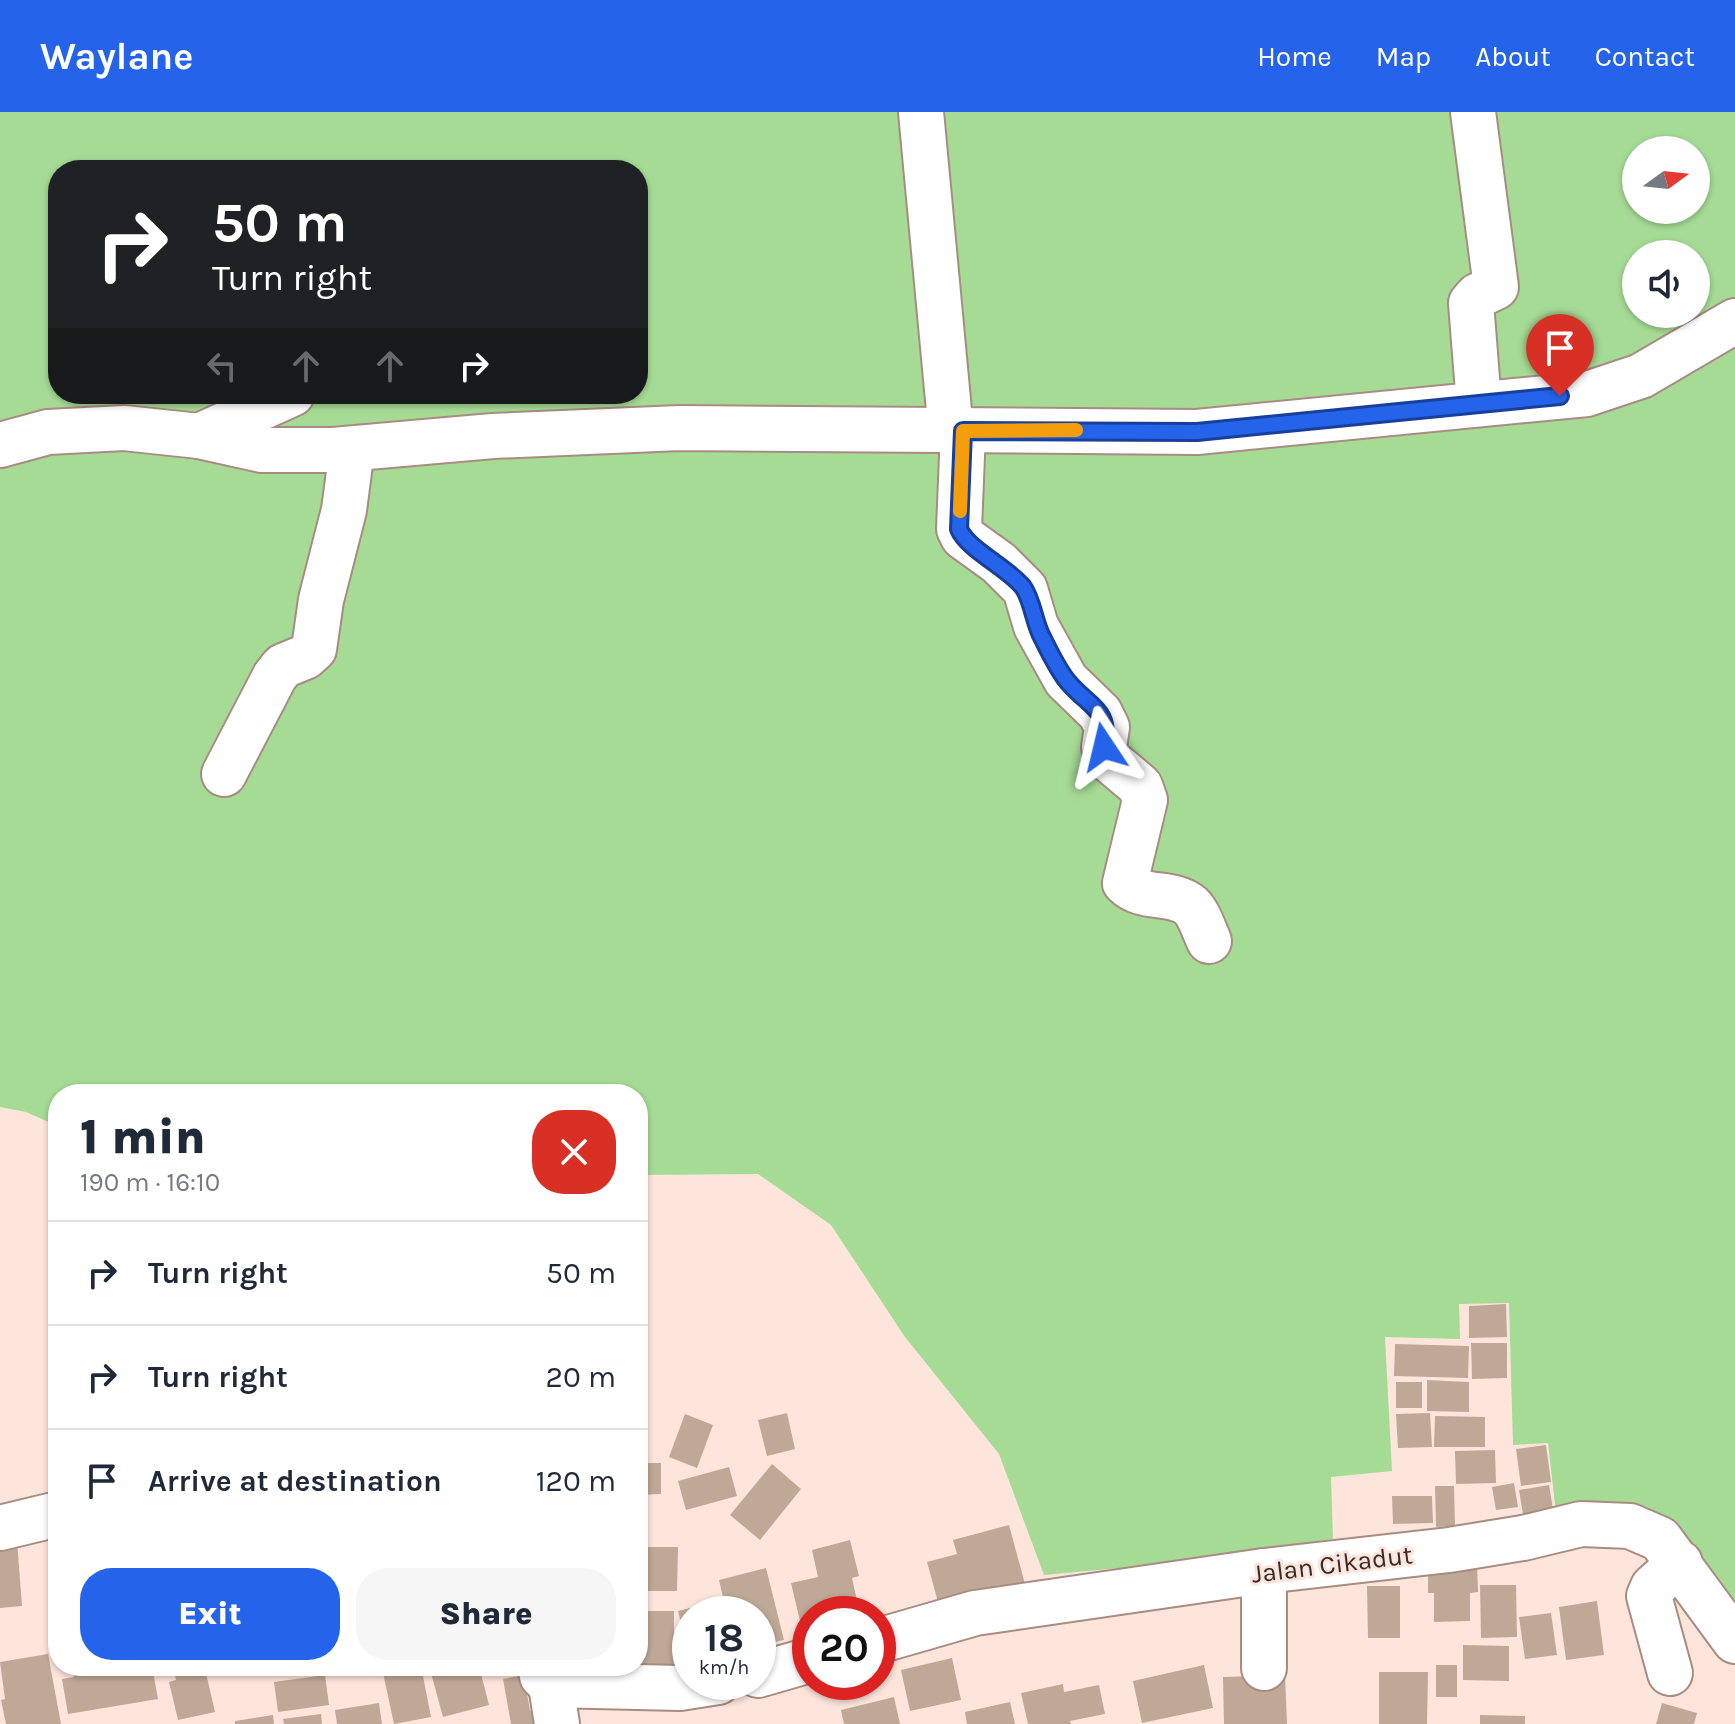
<!DOCTYPE html>
<meta charset="utf-8">
<style>
:root{--surface:#fff;--page:#f6f6f7;--text:#1f2937;--muted:#747a83;--line:#e0e1e3;--accent:#2563eb}
body{margin:0;font-family:Karla,sans-serif;background:var(--page);color:var(--text);height:100vh;display:flex;flex-direction:column;font-size:30px;white-space:nowrap}
*{box-sizing:border-box;margin:0}
p{font-size:26px;color:var(--muted)}
.icon{flex:none;width:44px;height:44px;fill:none;stroke:currentColor;stroke-width:2;stroke-linecap:round;stroke-linejoin:round}
.map{position:relative;flex:1;overflow:hidden}
.panel{position:absolute;left:48px;top:972px;width:600px;height:592px;display:flex;flex-direction:column;background:var(--surface);border-radius:32px;box-shadow:0 2px 6px #0004}
.panel>*{flex:none}
.guide{position:absolute;left:48px;top:48px;width:600px;height:244px;border-radius:32px;box-shadow:0 2px 6px #0004;background:#202124;color:#fff;overflow:hidden}
.needle{width:52px;rotate:75deg}
.fabs{position:absolute;left:1622px;top:24px;display:grid;gap:16px}
.fabs a{display:grid;place-items:center;width:88px;height:88px;border-radius:50%;background:var(--surface);box-shadow:0 2px 6px #0004;font-size:40px}
.speed{position:absolute;left:672px;top:1484px;display:flex;gap:16px;font-size:40px;font-weight:700;text-align:center}
.speed>*{display:grid;place-content:center;width:104px;height:104px;border-radius:50%;background:var(--surface);box-shadow:0 2px 6px #0004;line-height:1}
.speed small{font-size:20px;font-weight:400}
.speed .limit{border:12px solid #d22;background:#fff;color:#111}
.pin{position:absolute;display:grid;place-items:center;width:68px;height:68px;color:#fff;margin:-82px -34px;border-radius:50% 50% 50% 0;rotate:-45deg;box-shadow:0 0 8px #0007}
.pin .icon{rotate:45deg}
.me{position:absolute;width:88px;margin:-44px;rotate:350deg;stroke-linejoin:round;filter:drop-shadow(0 0 6px #0008)}
.turn{display:flex;align-items:center;gap:28px;height:168px;padding:0 32px;font-size:36px}
.turn .icon{width:104px;height:104px;stroke-width:2.5}
.turn b{display:block;font-size:56px;line-height:68px}
.lanes{display:flex;align-items:center;height:76px;padding:0 32px;background:#0003;justify-content:center;gap:40px;direction:ltr}
.lanes .off{opacity:.35}
.round{display:grid;place-items:center;flex:none;width:84px;height:84px;border-radius:32px;background:var(--page)}
.summary{display:flex;align-items:center;justify-content:space-between;height:136px;padding:0 32px}
h1{font-size:48px;font-weight:800;line-height:60px}
.cta{display:flex;gap:16px;margin-top:auto;padding:16px 32px}
.cta a{flex:1;height:92px;border-radius:32px;background:var(--accent);color:#fff;font-size:32px;font-weight:800;line-height:92px;text-align:center}
.cta a+a{background:var(--page);color:var(--text)}
ul{padding:0;list-style:none}
li{display:flex;align-items:center;gap:24px;height:104px;padding:0 32px;border-top:2px solid var(--line)}
li div{flex:1}
li b{display:block;font-size:30px}
li em{font-style:normal}
header{display:flex;align-items:center;gap:48px;box-sizing:border-box;height:112px;padding:0 40px;background:var(--accent);color:#fff}
header strong{font-size:38px}
nav{display:flex;gap:44px;margin-inline-start:auto;font-size:28px}
.map>svg:first-child{display:block}
.green{fill:#a6db95;fill-rule:evenodd}
.building{fill:#bfa896}
.lines{fill:none;stroke-linecap:round;stroke-linejoin:round}
.minor-casing{stroke:#a88c82;stroke-width:48}
.minor{stroke:#fff;stroke-width:44}
.route-casing{stroke:#184099;stroke-width:20}
.route{stroke:#2563eb;stroke-width:14}
.slow{stroke:#f59e0b;stroke-width:14}
.labels{text-anchor:middle;stroke-width:6;stroke-linejoin:round;paint-order:stroke}
.street-label{font-size:26px;fill:#372b27;stroke:#fde5dc}
</style>
<header>
<strong>Waylane</strong>
<nav><a>Home</a><a>Map</a><a>About</a><a>Contact</a></nav>
</header>
<div class="map">
<svg width="1735" height="1612" viewBox="0 0 1735 1612">
<rect width="100%" height="100%" fill="#fde5dc"/>
<path class="green" d="M0,0H1735V1495L1674,1417L1603,1389L1556,1401L1548,1331L1513,1333L1509,1191L1459,1192L1460,1227L1385,1225L1392,1359L1331,1365L1333,1427L1130,1455L1044,1463L999,1342L905,1225L831,1113L758,1062L638,1063V982H58V1014L26,1000L0,995ZM1636,38H1696V98H1636ZM58,58H638V282H58ZM1636,142H1696V202H1636Z"/>
<g class="building">
<polygon points="1506,1192 1507,1225 1469,1226 1469,1194"/>
<polygon points="1471,1231 1507,1231 1507,1266 1472,1267"/>
<polygon points="1395,1232 1469,1234 1468,1266 1394,1264"/>
<polygon points="1427,1268 1469,1270 1469,1300 1427,1299"/>
<rect x="1396" y="1270" width="26" height="26"/>
<polygon points="787,1301 795,1337 767,1344 758,1308"/>
<polygon points="1430,1301 1432,1335 1398,1336 1396,1302"/>
<polygon points="685,1302 713,1313 697,1356 669,1345"/>
<polygon points="1435,1304 1485,1305 1485,1335 1434,1335"/>
<polygon points="1546,1333 1551,1370 1521,1374 1516,1337"/>
<polygon points="1495,1338 1496,1371 1456,1372 1455,1339"/>
<polygon points="638,1351 661,1351 661,1382 638,1383"/>
<polygon points="772,1352 801,1377 760,1428 730,1403"/>
<polygon points="729,1355 737,1384 686,1398 678,1369"/>
<polygon points="1514,1371 1518,1395 1496,1398 1492,1375"/>
<polygon points="1549,1373 1553,1397 1523,1402 1519,1378"/>
<polygon points="1435,1374 1454,1374 1455,1414 1436,1415"/>
<polygon points="1392,1384 1432,1384 1433,1411 1393,1412"/>
<polygon points="1009,1413 1025,1472 938,1490 927,1450 957,1442 953,1428"/>
<polygon points="850,1428 859,1464 852,1466 860,1502 810,1502 810,1524 804,1526 791,1471 818,1465 812,1438"/>
<polygon points="17,1429 22,1494 0,1496 0,1430"/>
<polygon points="644,1435 678,1435 677,1479 644,1479"/>
<polygon points="1477,1451 1478,1480 1470,1481 1470,1509 1434,1510 1434,1481 1428,1481 1428,1452"/>
<polygon points="766,1456 784,1528 758,1534 758,1502 727,1502 719,1468"/>
<polygon points="1480,1473 1516,1473 1517,1525 1481,1526"/>
<polygon points="1367,1474 1400,1474 1400,1526 1368,1526"/>
<polygon points="1597,1489 1604,1543 1566,1548 1559,1495"/>
<polygon points="714,1490 717,1502 690,1502 689,1541 678,1499"/>
<polygon points="638,1499 674,1499 674,1557 638,1554"/>
<polygon points="1551,1501 1557,1543 1525,1547 1519,1505"/>
<polygon points="1463,1533 1509,1534 1509,1569 1463,1568"/>
<polygon points="48,1542 61,1612 6,1612 1,1588 5,1587 0,1550"/>
<polygon points="952,1546 961,1588 910,1599 901,1558"/>
<polygon points="1204,1553 1213,1596 1142,1611 1133,1569"/>
<rect x="1436" y="1553" width="21" height="32"/>
<polygon points="72,1554 114,1554 115,1558 152,1554 158,1587 68,1602 62,1567 74,1565"/>
<polygon points="173,1554 228,1554 228,1557 206,1561 215,1600 178,1608 169,1570 176,1568"/>
<polygon points="421,1554 431,1605 394,1612 383,1561"/>
<polygon points="456,1554 479,1554 489,1593 443,1605 431,1561"/>
<polygon points="1379,1560 1428,1560 1427,1612 1379,1612"/>
<polygon points="325,1563 329,1593 278,1600 274,1570"/>
<polygon points="524,1563 530,1599 550,1596 552,1612 511,1612 503,1567"/>
<polygon points="1285,1563 1287,1612 1224,1612 1223,1565"/>
<polygon points="1063,1572 1064,1580 1099,1573 1105,1602 1070,1609 1071,1612 1028,1612 1021,1581"/>
<polygon points="894,1585 900,1612 844,1612 841,1598"/>
<polygon points="1010,1590 1015,1612 967,1612 965,1600"/>
<polygon points="379,1591 382,1612 337,1612 335,1598"/>
<polygon points="1662,1591 1697,1601 1694,1612 1656,1612"/>
<polygon points="321,1602 322,1612 284,1612 283,1607"/>
<polygon points="273,1603 274,1612 235,1612 235,1609"/>
<polygon points="1480,1603 1525,1604 1525,1612 1480,1612"/>
</g>
<g class="lines">
<defs>
<g id="minor">
<polyline points="921,0 951,320"/>
<polyline points="1473,0 1496,175 1477,184 1471,191 1479,292"/>
<path d="M963,319L959,417L963,425L999,451L1025,477L1036,514L1066,568L1100,601L1107,615L1104,635L1108,647L1140,674L1145,688L1125,771C1143,789 1173,778 1191,794C1199,802 1204,818 1209,829"/>
<polyline points="199,324 292,282"/>
<polyline points="0,333 48,320 124,316 199,324 262,338 333,338 493,324 680,316 1197,320 1587,282 1641,264 1735,209"/>
<polyline points="224,662 275,564 283,554 305,545 314,537 321,488 344,398 352,337"/>
<polyline points="0,1416 58,1402"/>
<polyline points="878,1529 975,1501 1264,1459 1449,1438 1523,1426 1581,1412 1630,1414 1660,1427 1735,1529"/>
<polyline points="540,1554 542,1564 551,1573 680,1576 718,1570"/>
<polyline points="1264,1556 1264,1459"/>
<polyline points="1670,1561 1649,1484 1653,1475 1680,1451"/>
<polyline points="758,1563 810,1548"/>
<polyline points="551,1573 557,1612"/>
</g>
</defs>
<use href="#minor" class="minor-casing"/>
<use href="#minor" class="minor"/>
</g>
<g class="lines">
<defs>
<path id="route" d="M1104,635C1110,596 1090,596 1068,570C1058,558 1050,541 1043,527C1034,512 1033,489 1023,475C1007,455 968,438 959,417L963,319L1197,320L1560,284"/>
</defs>
<use href="#route" class="route-casing"/>
<use href="#route" class="route"/>
<polyline class="slow" points="960,399 963,319 1076,318"/>
</g>
<g class="labels">
<g class="street-label">
<text transform="translate(1332 1452) rotate(-7)" y="9">Jalan Cikadut</text>
</g>
</g>
</svg>
<div class="fabs">
<a><svg class="needle" viewBox="-14 -14 28 28"><path d="M0-13l5 13h-10z" fill="#e53935"/><path d="M0 13l5-13h-10z" fill="#747a83"/></svg></a>
<a><svg class="icon" aria-label="sound" viewBox="0 0 24 24"><path d="M4 9h4l5-4v14l-5-4H4zM17 9q2 3 0 6"/></svg></a>
</div>
<div class="speed"><div>18<small>km/h</small></div><div class="limit">20</div></div>
<div class="pin" style="left:1560px;top:284px;background:#d93025"><svg class="icon" aria-label="arrive" viewBox="0 0 24 24"><path d="M6 21V4h12l-3 4 3 4H6"/></svg></div>
<svg class="me" style="left:1104px;top:635px" viewBox="-20 -20 40 40"><path d="M0-17L14 15 0 8-14 15z" fill="#2563eb" stroke="#fff" stroke-width="4"/></svg>
<div class="guide">
<div class="turn"><svg class="icon" aria-label="right" viewBox="0 0 24 24"><path d="M7 20v-9h11M14 6l5 5-5 5"/></svg><div><b>50 m</b>Turn right</div></div>
<div class="lanes"><svg class="icon off" aria-label="left" viewBox="0 0 24 24"><path d="M17 20v-9H6M10 6l-5 5 5 5"/></svg><svg class="icon off" aria-label="ahead" viewBox="0 0 24 24"><path d="M12 20V5M6 11l6-6 6 6"/></svg><svg class="icon off" aria-label="ahead" viewBox="0 0 24 24"><path d="M12 20V5M6 11l6-6 6 6"/></svg><svg class="icon" aria-label="right" viewBox="0 0 24 24"><path d="M7 20v-9h11M14 6l5 5-5 5"/></svg></div>
</div>
<section class="panel">
<div class="summary"><div><h1>1 min</h1><p>190 m · 16:10</p></div><a class="round" style="background:#d93025;color:#fff"><svg class="icon" aria-label="close" viewBox="0 0 24 24"><path d="M6 6l12 12M18 6L6 18"/></svg></a></div>
<ul>
<li><svg class="icon" aria-label="right" viewBox="0 0 24 24"><path d="M7 20v-9h11M14 6l5 5-5 5"/></svg><div><b>Turn right</b></div><em>50 m</em></li>
<li><svg class="icon" aria-label="right" viewBox="0 0 24 24"><path d="M7 20v-9h11M14 6l5 5-5 5"/></svg><div><b>Turn right</b></div><em>20 m</em></li>
<li><svg class="icon" aria-label="arrive" viewBox="0 0 24 24"><path d="M6 21V4h12l-3 4 3 4H6"/></svg><div><b>Arrive at destination</b></div><em>120 m</em></li>
</ul>
<div class="cta"><a>Exit</a><a>Share</a></div>
</section>
</div>
